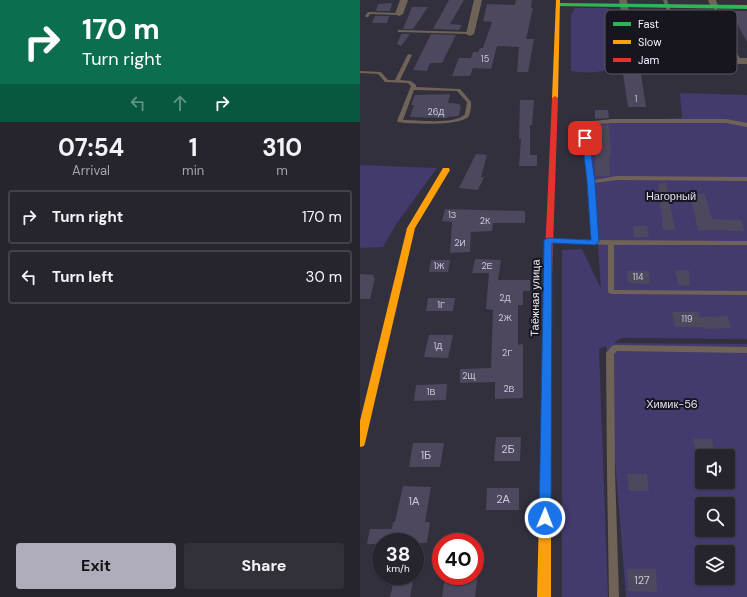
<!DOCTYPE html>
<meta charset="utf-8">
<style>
:root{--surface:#26242d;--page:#323039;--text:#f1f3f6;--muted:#a4a4aa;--line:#424149;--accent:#afadbb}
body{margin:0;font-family:"DM Sans",sans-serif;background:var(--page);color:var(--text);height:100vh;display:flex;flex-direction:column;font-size:15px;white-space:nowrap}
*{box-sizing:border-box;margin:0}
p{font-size:13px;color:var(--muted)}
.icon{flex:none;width:22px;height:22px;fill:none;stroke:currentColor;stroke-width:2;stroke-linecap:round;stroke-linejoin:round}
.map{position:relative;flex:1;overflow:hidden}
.drawer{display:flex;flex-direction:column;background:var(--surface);width:360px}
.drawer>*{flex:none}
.hud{background:#0b6e4f;color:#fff;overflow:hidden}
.controls{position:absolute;left:335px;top:449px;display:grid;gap:8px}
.controls a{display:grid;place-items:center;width:40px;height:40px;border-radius:4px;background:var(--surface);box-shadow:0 1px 3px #0004,0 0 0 1px var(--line);font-size:20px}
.speed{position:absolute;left:12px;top:533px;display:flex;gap:8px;font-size:20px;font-weight:700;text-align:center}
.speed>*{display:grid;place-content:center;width:52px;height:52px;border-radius:50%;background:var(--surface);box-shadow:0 1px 3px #0004,0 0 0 1px var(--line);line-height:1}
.speed small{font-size:10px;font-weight:400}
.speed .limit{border:6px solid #d22;background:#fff;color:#111}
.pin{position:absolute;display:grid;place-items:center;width:34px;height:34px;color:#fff;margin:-17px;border-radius:8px;box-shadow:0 2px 6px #0006}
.me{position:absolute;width:44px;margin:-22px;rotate:1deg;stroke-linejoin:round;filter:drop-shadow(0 0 3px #0008)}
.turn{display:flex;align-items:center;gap:14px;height:84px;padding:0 16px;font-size:18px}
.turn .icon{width:52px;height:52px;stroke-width:2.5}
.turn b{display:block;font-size:28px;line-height:34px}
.lanes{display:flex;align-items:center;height:38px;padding:0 16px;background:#0003;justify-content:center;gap:20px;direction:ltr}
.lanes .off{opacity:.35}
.eta{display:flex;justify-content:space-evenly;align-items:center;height:68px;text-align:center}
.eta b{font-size:24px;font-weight:700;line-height:28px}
.button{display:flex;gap:8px;margin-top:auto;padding:8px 16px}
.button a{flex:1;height:46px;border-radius:4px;background:var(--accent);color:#111;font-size:16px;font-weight:700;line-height:46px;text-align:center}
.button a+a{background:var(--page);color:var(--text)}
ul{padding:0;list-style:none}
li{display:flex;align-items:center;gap:12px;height:54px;margin:0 8px 6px;padding:0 8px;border:2px solid var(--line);border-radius:4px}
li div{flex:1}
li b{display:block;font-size:15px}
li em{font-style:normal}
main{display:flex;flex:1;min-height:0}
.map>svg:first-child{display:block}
.green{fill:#433a6e;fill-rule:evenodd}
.building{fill:#4d485d}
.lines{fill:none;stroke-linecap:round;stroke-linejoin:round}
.lane{fill:#6f6358;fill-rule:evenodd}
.street{fill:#6f6358;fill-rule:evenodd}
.fast{fill:#30b455;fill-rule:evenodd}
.slow{fill:#ff9f0a;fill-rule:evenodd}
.jam{fill:#e5322d;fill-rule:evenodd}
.route{fill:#1a73e8;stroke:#114b97}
.labels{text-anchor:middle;stroke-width:4;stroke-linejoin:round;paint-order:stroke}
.number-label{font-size:9px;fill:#c9c7d6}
.park-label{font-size:11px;fill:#e0def5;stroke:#17161f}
.street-label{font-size:11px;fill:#f2f1ff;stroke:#17161f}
.near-number-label{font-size:11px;fill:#c9c7d6}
.key{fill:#17161f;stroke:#595862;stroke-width:1}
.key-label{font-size:11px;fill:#f2f1ff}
</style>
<main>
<section class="drawer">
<div class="hud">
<div class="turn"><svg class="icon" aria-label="right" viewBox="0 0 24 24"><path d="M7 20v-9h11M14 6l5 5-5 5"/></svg><div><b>170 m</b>Turn right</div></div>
<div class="lanes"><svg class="icon off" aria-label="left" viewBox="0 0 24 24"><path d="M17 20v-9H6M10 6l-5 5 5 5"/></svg><svg class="icon off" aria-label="ahead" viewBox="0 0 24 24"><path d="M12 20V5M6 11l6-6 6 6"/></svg><svg class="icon" aria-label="right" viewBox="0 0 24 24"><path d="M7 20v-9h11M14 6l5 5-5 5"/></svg></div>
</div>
<div class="eta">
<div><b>07:54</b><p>Arrival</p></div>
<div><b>1</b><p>min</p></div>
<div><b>310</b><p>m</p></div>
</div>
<ul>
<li><svg class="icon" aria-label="right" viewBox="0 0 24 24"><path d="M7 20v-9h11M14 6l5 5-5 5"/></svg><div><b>Turn right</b></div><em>170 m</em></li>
<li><svg class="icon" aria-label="left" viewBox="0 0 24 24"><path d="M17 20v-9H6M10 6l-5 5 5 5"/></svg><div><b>Turn left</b></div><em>30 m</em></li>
</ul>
<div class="button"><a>Exit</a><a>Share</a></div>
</section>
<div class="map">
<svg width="387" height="597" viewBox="0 0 387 597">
<rect width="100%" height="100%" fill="#32303c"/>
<g class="green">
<path d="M215,8H247L255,11C257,23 263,51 257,61C249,75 224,73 211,71V15Z"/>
<path d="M320,93L387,95V339L262,338L253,343L387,344V597H266L246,346L239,349L248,597H202V250L222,249L241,289L229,122L322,118ZM342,456H368V482H342ZM342,504H368V530H342ZM342,552H368V578H342Z"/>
<polygon points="0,165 77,168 37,223 23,247 0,248"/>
</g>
<g class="building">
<polygon points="89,0 104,0 90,24 102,25 99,30 73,29"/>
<polygon points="156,0 172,0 171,8 173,8 166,39 174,39 168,72 157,72 159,47 137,46 131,69 113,68 110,76 92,76 99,58 111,58 113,52 118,52 120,48 123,48 132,22 123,21 127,4 155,5"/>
<polygon points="32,3 30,11 16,11 18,4"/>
<polygon points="52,7 68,7 53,29 43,29"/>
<polygon points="371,11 387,11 387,42 373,16"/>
<polygon points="15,16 29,16 27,23 12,23"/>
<polygon points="41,34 50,34 41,46 37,44"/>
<polygon points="71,34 96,35 82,63 70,63 67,71 53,70"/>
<polygon points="262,67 280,68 286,107 268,107"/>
<polygon points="90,94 88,103 100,104 99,107 101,106 99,116 87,117 87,118 50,117 54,105 51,105 55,95"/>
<polygon points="160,100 174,100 172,125 170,125 170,155 177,155 177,166 159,166 161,139 159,139"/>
<polygon points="235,110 248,110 249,118 235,119"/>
<polygon points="249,125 251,155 249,155 250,176 235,176 235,126"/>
<polygon points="116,154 127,155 121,177 124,177 118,190 99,188"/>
<polygon points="306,182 315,230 303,230 298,184"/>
<polygon points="330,194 345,194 352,219 382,220 384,231 338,230"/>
<polygon points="85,209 165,211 165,223 133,223 132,231 111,232 110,252 90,253 92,222 82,221"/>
<polygon points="273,226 287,226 289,237 274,237"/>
<polygon points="115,259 141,260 138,280 170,280 170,291 163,291 163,305 158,305 158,345 163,344 163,398 135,399 135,382 100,383 100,369 131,368 133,310 126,309 129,273 112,273"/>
<polygon points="71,260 90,260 88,272 69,272"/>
<polygon points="315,270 329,270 330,286 318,285"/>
<polygon points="267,271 289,271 290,284 268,283"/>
<polygon points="0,274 14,275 13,278 15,278 10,299 0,299"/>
<polygon points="68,298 95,298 93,311 66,311"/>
<polygon points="312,312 339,312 340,317 368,316 371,328 344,329 343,327 315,327"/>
<polygon points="69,335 93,335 88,358 64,357"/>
<polygon points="87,384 86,400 54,401 56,385"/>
<polygon points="136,437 161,437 160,461 134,461"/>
<polygon points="333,439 352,439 355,456 336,456"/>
<polygon points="53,443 84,443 80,467 49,467"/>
<polygon points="267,474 287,474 289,491 269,491"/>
<polygon points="43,486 71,487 65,522 70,522 67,543 21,542 21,544 7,544 10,529 32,529 33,522 35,522"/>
<polygon points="127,488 159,488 159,510 126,510"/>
<polygon points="267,569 296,569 297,592 268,591"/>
<polygon points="35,576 54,576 50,597 30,597"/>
<polygon points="85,577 117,578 115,597 82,597"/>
</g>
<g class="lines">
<g class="lane">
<polygon points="303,0 307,0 329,61 329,62 325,61"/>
<polygon points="353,5 356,6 363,27 360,26"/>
<polygon points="8,12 39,13 41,14 39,15 10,14 8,17 6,17 5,16"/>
<polygon points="38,30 110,32 112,33 110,34 39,32 38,32"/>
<polygon points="365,36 369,37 381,61 381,62 377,61 365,37"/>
<path d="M48,54L52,55L40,80L51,81L56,85V87L100,89L111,102C111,107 111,113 108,117C99,126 51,124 38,122L37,121L51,86L48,83L25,82L18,74L0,73V71L21,72L28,80H35ZM54,90L97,91L107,102L105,114C96,125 57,120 43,120Z"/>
<polygon points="252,119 366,119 387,123 387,127 366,123 252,123 227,125 234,180 257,176 387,177 387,181 257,180 234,183 238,240 387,241 387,245 254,245 254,290 387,291 387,295 251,294 248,292 248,245 186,241 185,240 188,238 232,240 228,182 221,124 224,122"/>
<polygon points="255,345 387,347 387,353 257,351 254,354 255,471 259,597 249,597 247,471 246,353 252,346"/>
</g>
<g class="street">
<polygon points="40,0 48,0 43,14 39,16 35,14"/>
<polygon points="114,0 122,0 114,34 110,36 106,34"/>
<polygon points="259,0 267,0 276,58 387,58 387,64 269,63"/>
<polygon points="348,0 356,0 358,6 357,8 351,8"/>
</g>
<g class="fast">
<polygon points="198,3 387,5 387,9 196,6 196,4"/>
<polygon points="188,273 192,276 191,434 190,437 186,438 182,437 181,434 184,276"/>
</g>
<g class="slow">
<polygon points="196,0 200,0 198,98 195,100 192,98"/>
<polygon points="83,168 89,168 90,170 55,228 5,443 4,446 0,447 0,421 47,228"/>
<polygon points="186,430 190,431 191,434 191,597 177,597 181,434 182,431"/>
</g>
<polygon class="jam" points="195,96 198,98 192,276 188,279 184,276 192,98"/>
</g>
<polygon class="route" points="225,136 229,138 235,182 239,242 235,245 192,243 191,518 189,522 185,524 180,522 179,518 184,240 188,238 231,240 227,182 222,138"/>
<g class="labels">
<g class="number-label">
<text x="125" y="62">15</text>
<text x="276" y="102">1</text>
<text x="76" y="115">26Д</text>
<text x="92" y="218">1З</text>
<text x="125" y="224">2К</text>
<text x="100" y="246">2И</text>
<text x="79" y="269">1Ж</text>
<text x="127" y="269">2Е</text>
<text x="278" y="280">114</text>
<text x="145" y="301">2Д</text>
<text x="81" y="308">1Г</text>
<text x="145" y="321">2Ж</text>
<text x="327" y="322">119</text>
<text x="78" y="349">1Д</text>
<text x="147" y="356">2Г</text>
<text x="109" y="379">2Щ</text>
<text x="149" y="392">2В</text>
<text x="71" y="395">1В</text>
</g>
<g class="park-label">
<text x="311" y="200">Нагорный</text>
<text x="312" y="408">Химик-56</text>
</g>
<g class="street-label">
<text transform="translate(175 298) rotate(-89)" y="4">Таёжная улица</text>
</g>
<g class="near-number-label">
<text x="148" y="453">2Б</text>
<text x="66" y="459">1Б</text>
<text x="143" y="503">2А</text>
<text x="54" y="505">1А</text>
<text x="282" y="584">127</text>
</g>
</g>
<rect x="245" y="10" width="132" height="64" rx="6" class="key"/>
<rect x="253" y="22" width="18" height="4" fill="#30b455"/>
<rect x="253" y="40" width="18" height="4" fill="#ff9f0a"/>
<rect x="253" y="58" width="18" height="4" fill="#e5322d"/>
<g class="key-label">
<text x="278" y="28">Fast</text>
<text x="278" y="46">Slow</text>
<text x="278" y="64">Jam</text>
</g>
</svg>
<div class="controls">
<a><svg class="icon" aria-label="sound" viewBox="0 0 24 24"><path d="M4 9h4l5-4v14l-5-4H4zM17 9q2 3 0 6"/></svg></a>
<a><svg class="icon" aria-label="search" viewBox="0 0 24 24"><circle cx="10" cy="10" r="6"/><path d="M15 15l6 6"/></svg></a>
<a><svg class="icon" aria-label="layers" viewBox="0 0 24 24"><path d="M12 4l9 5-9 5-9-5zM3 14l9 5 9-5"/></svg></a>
</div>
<div class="speed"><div>38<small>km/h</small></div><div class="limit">40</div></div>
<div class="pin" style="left:225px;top:138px;background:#d93025"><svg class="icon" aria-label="arrive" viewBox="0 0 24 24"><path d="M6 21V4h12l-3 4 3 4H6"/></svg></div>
<svg class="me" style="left:185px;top:518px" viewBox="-20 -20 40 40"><circle r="17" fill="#1a73e8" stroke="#fff" stroke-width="3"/><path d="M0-11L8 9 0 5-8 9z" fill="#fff"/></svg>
</div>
</main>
